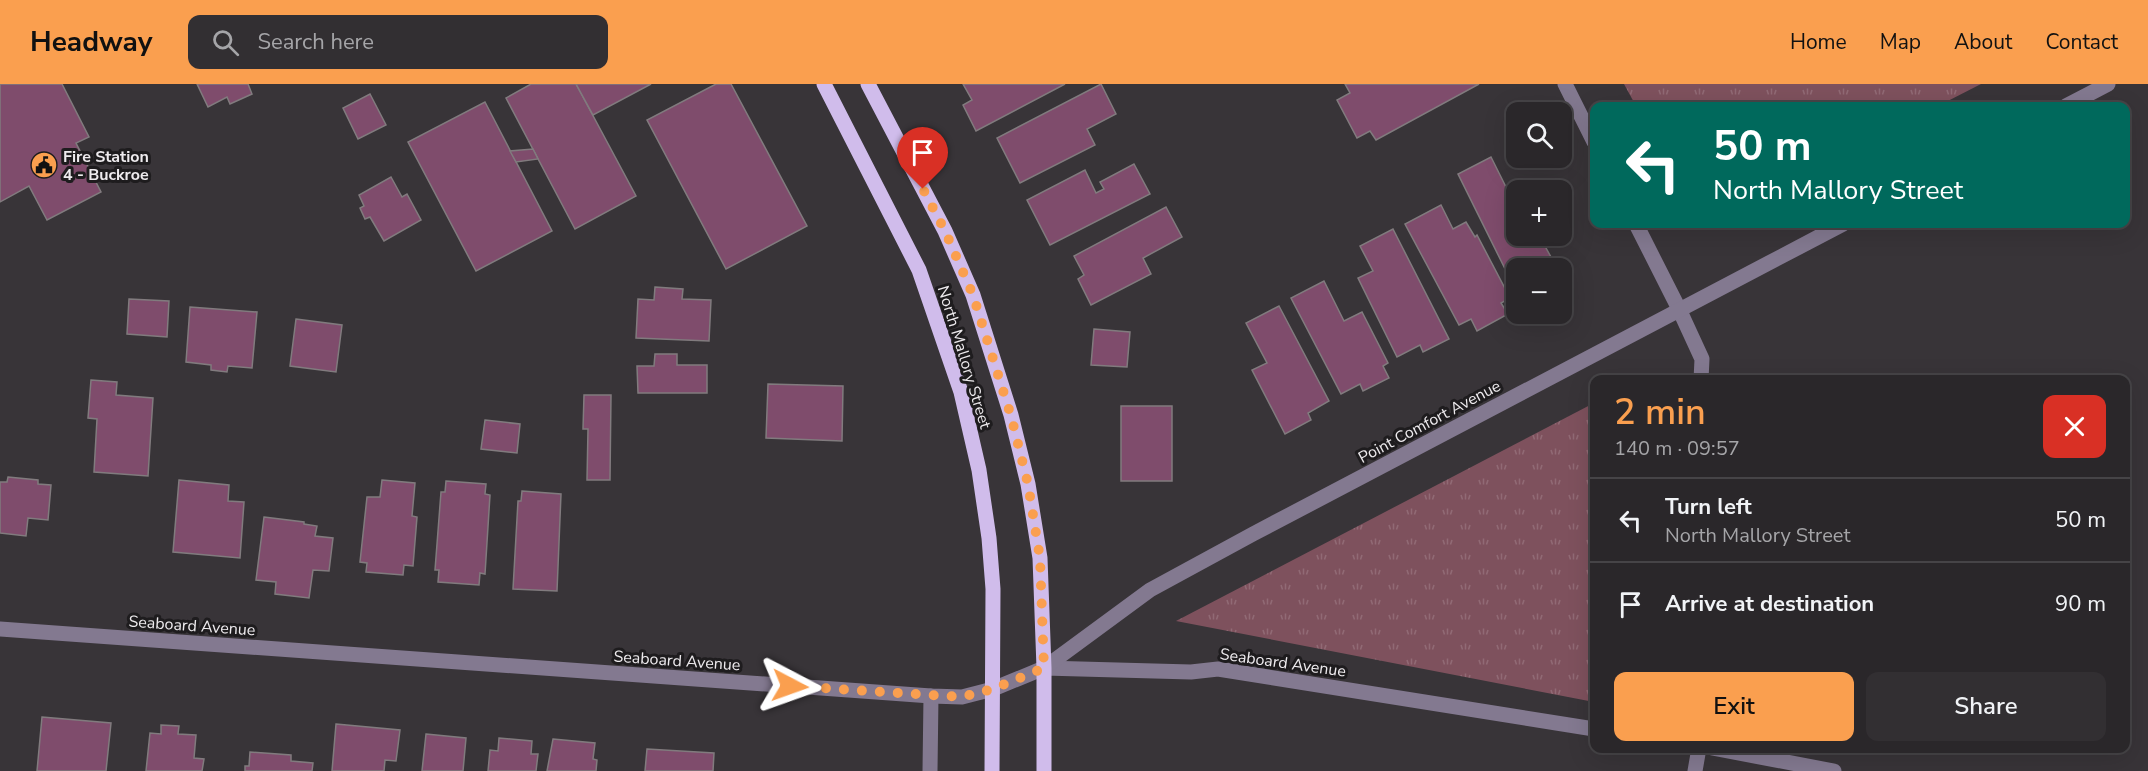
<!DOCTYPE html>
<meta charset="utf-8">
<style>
:root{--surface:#2a272a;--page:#322f32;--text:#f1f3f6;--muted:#a5a5a8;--line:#464447;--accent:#fa9f4f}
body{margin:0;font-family:"Nunito Sans",sans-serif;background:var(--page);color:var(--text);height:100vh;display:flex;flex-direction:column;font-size:22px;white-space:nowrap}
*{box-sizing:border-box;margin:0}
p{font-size:20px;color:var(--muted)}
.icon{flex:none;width:33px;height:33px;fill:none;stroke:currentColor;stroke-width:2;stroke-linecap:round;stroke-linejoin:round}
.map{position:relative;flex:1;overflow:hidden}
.side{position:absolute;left:1590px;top:291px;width:540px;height:378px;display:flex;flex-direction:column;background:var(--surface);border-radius:12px;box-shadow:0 6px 24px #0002,0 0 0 2px var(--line)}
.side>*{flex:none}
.hud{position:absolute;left:1590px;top:18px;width:540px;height:126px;border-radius:12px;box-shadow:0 6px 24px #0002,0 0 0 2px var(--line);background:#00695c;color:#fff;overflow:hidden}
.tools{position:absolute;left:1506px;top:18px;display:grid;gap:12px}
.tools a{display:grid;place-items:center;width:66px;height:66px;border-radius:12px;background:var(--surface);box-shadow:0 6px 24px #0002,0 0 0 2px var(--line);font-size:30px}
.pin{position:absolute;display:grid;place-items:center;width:51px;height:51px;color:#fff;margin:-62px -26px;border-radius:50% 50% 50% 0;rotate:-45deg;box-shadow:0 0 6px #0007}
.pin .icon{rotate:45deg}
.me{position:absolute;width:66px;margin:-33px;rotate:94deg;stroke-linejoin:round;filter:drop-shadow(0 0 4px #0008)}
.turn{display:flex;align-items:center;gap:21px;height:126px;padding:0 24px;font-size:27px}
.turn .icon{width:78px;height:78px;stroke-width:2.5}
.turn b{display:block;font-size:42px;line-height:51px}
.round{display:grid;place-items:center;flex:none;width:63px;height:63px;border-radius:12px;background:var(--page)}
.head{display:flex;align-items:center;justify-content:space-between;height:102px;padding:0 24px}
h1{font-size:36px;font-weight:600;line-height:45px;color:var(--accent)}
.action{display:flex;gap:12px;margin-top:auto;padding:12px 24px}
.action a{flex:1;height:69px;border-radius:12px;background:var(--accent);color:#111;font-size:24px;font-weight:600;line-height:69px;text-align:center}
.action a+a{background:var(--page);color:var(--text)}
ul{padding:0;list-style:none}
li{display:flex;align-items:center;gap:18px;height:84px;padding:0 24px;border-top:2px solid var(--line)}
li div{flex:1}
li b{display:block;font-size:22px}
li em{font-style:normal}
header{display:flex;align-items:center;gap:36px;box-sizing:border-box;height:84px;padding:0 30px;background:var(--accent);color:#111}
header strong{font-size:28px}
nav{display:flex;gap:33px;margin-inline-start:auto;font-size:21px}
.search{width:420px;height:54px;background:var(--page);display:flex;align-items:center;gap:15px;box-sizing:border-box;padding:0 21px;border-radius:12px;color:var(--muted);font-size:22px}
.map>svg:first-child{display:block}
.grass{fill:url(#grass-tufts)}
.building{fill:#7f4c6c;stroke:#817b7e;stroke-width:1.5}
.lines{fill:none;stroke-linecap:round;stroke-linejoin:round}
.minor{stroke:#837990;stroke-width:15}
.major{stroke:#d0bceb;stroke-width:15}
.route{stroke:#fa9f4f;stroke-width:10;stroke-dasharray:0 18}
.labels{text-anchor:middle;stroke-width:6;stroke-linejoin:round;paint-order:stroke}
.poi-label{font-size:16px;font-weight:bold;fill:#eeebee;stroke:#1e1c1e;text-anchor:start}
.street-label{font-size:16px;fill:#eeebee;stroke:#1e1c1e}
</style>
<header>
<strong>Headway</strong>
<div class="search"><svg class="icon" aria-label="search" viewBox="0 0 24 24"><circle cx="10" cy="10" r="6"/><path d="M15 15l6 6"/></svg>Search here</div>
<nav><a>Home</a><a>Map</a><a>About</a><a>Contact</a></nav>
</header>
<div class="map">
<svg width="2148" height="687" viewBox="0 0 2148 687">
<defs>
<pattern id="grass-tufts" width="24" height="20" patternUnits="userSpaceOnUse" patternTransform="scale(1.5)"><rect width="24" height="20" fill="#7e515d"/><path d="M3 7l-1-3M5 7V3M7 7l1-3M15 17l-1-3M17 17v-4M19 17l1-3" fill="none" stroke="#916a75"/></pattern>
</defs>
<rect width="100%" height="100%" fill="#383438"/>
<g class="grass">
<polygon points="1624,0 1981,0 1938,22 1636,22"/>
<polygon points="1594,319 1594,618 1176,537"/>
</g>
<g class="building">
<polygon points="0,0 62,0 89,53 76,59 101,108 47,136 29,102 0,118"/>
<polygon points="197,0 248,0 252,10 230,20 227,13 208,23"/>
<polygon points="531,0 576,0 636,112 575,145 506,14"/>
<polygon points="576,0 651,0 593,31"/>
<polygon points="716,0 731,0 807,142 726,185 647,36"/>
<polygon points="963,0 1065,0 976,47 963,21 972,16"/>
<polygon points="1101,0 1116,30 1087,45 1095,61 1020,99 997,54"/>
<polygon points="1345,0 1479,0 1376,56 1370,47 1357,54 1337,16 1350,9"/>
<polygon points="370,10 386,41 358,55 343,24"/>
<polygon points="485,18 552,147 476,187 408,58"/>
<polygon points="533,65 538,75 516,78 510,67"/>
<polygon points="1491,73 1511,113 1516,110 1516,152 1542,152 1540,153 1557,184 1516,184 1516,207 1458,90"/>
<polygon points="1134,80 1150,110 1050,161 1027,116 1085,86 1096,109 1104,105 1100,98"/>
<polygon points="391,93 402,113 407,110 421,136 384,157 370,133 365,135 360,124 364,122 359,111"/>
<polygon points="1441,121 1453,145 1466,138 1475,153 1477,151 1510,214 1501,219 1508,230 1477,247 1471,235 1459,241 1405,140"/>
<polygon points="1166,123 1182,153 1143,174 1151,190 1091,221 1078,195 1084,191 1074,172"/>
<polygon points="1393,145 1449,255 1423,268 1420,261 1397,273 1358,194 1373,187 1360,162"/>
<polygon points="1324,197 1344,237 1362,228 1388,279 1383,282 1389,294 1363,307 1360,300 1341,310 1291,214"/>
<polygon points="655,203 683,205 682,215 711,216 709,257 636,254 638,215 654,216"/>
<polygon points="129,215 169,217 167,253 127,250"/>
<polygon points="1279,222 1329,317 1308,329 1311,336 1285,350 1252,286 1267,279 1246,239"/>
<polygon points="190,223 257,228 252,284 228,282 227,288 211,286 211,281 186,278"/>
<polygon points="296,235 342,241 336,288 290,282"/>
<polygon points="1094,245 1130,248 1127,283 1091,281"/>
<polygon points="655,270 677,270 677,281 707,281 707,309 638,309 637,282 654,282"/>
<polygon points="91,296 117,298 116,311 153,314 148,392 94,388 97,335 88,334"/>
<polygon points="768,300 843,302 842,357 766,354"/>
<polygon points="584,311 611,311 610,396 587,396 588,345 583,345"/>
<rect x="1121" y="322" width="51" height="75"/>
<polygon points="485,336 520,340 517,369 481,365"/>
<polygon points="8,393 38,396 38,400 51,401 48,436 28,434 26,452 0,449 0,398 7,398"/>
<polygon points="179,396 229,401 228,417 244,418 240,474 173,468"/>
<polygon points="382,396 415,399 412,432 417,433 413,482 404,481 403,491 366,488 367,479 360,478 367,413 380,413"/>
<polygon points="446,397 486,400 485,410 490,411 485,490 480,489 479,501 438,498 439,486 435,486 441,408 445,408"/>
<polygon points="522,407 561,410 557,507 513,505 518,417 521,417"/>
<polygon points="264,433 304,438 304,440 317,442 315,452 333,454 329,487 313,486 309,514 275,510 276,498 256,496"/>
<polygon points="42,633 111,639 106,687 37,687"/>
<polygon points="336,640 400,646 396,677 385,676 384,687 332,687"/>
<polygon points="161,641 179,642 178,650 196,651 194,674 204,675 202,687 146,687 150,649 161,650"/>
<polygon points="426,650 466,654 463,687 422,687"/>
<polygon points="499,654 532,657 531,670 538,670 536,687 488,687 490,666 498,667"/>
<polygon points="553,655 595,659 593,675 597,676 596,687 547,687"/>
<polygon points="647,665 714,669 713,687 645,687"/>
<polygon points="250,668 291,671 291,677 313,679 312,687 245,687 245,682 249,682"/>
</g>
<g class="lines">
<g class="minor">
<polyline points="1565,0 1594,58"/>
<polyline points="2066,22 2108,0"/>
<polyline points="1636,140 1679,225 1702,275 1701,296"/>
<polyline points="0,545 931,612 962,613 993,605 1044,584 1191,588 1218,585 1594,645"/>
<polyline points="1044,584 1150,506 1253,450 1843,140"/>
<polyline points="1712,664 1834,687"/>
<polyline points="930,687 931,612"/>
<polyline points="1695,687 1699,664"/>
</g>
<g class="major">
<polyline points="824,0 919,186 961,308 979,386 989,454 993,505 992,687"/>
<polyline points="868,0 945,147 973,211 1011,331 1028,400 1040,474 1044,584 1044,687"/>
</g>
</g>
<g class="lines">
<polyline class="route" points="790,602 962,613 993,605 1044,584 1040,474 1028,400 1011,332 973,211 945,147 923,105"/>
</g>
<defs>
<symbol id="civic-disc" viewBox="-11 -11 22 22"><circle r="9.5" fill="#fa9f4f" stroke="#1e1c1e"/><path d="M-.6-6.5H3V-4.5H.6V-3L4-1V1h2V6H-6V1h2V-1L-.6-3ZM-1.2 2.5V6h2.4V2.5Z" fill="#111"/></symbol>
</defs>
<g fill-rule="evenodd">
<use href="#civic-disc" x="29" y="66" width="30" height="30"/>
</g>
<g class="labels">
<g class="poi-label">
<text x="63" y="78">Fire Station<tspan x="63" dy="18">4 - Buckroe</tspan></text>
</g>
<g class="street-label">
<text transform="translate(965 273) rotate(73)" y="6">North Mallory Street</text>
<text transform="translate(1429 337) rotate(-28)" y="6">Point Comfort Avenue</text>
<text transform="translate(192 541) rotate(4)" y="6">Seaboard Avenue</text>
<text transform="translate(677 576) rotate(4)" y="6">Seaboard Avenue</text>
<text transform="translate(1283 578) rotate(8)" y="6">Seaboard Avenue</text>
</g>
</g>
</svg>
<div class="tools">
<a><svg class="icon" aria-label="search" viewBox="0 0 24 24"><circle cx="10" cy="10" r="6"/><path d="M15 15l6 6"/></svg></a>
<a>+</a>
<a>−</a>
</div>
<div class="pin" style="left:923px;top:105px;background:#d93025"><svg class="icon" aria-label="arrive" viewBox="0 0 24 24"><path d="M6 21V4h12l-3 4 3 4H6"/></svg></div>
<svg class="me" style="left:790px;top:602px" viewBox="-20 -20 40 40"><path d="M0-17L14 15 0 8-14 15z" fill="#fa9f4f" stroke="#fff" stroke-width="4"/></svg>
<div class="hud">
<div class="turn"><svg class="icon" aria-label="left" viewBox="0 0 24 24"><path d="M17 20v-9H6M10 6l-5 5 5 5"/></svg><div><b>50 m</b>North Mallory Street</div></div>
</div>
<section class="side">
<div class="head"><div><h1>2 min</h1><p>140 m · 09:57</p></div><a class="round" style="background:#d93025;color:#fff"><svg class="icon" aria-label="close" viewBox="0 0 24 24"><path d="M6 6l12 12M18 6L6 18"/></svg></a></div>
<ul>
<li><svg class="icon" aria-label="left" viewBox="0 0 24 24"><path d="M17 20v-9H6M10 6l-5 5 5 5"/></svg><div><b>Turn left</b><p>North Mallory Street</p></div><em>50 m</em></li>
<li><svg class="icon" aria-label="arrive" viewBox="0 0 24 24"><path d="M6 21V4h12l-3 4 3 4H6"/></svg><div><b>Arrive at destination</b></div><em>90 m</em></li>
</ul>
<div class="action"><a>Exit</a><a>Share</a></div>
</section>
</div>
